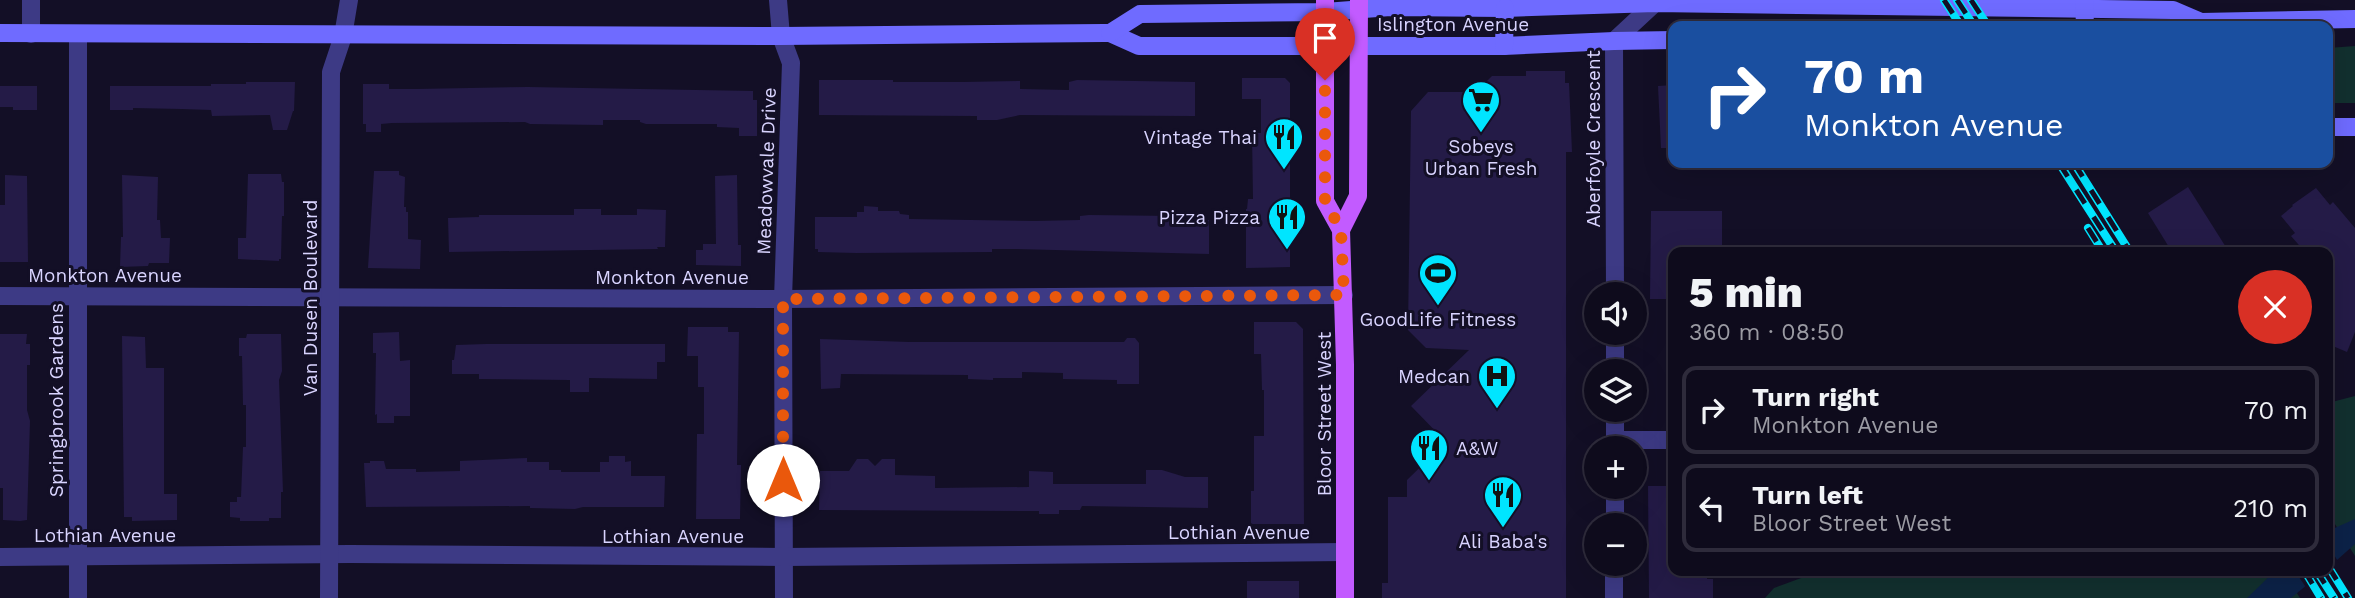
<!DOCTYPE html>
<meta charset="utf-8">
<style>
:root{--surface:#0e0b1c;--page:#1c1929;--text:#f1f3f6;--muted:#9b9ba3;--line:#2e2b3b}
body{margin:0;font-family:"Work Sans",sans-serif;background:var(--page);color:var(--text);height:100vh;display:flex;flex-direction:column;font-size:26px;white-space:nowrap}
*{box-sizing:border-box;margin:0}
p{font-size:23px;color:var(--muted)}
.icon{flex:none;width:38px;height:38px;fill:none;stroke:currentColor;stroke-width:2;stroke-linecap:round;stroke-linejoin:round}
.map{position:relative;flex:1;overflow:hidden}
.details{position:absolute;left:1668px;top:247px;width:665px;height:329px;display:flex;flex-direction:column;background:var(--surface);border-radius:14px;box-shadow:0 7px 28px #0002,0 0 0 2px var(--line)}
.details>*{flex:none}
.banner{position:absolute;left:1668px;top:21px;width:665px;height:147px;border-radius:14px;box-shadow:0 7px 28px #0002,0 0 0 2px var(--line);background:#1a4fa0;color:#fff;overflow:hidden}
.fabs{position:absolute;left:1584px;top:282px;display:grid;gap:14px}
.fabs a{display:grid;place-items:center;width:63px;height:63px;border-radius:50%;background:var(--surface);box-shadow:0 7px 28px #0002,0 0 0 2px var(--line);font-size:35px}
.pin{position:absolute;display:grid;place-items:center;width:60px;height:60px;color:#fff;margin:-72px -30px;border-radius:50% 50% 50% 0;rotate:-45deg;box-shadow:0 0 7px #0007}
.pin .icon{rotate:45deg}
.me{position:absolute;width:77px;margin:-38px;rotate:0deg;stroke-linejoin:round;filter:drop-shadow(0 0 5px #0008)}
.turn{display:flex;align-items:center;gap:24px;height:147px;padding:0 21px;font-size:32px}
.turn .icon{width:91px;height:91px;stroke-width:2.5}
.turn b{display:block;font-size:49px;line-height:60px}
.round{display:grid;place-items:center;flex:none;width:74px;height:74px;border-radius:37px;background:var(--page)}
.summary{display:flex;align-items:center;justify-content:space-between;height:119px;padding:0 21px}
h1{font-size:42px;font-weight:800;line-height:52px}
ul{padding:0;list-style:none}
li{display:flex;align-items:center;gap:21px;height:88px;margin:0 14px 10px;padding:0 7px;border:4px solid var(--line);border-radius:14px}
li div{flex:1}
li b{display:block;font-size:26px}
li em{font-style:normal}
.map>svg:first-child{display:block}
.green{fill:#12302f}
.water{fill:#0c2248}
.pier{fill:#130f26}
.building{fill:#241b47}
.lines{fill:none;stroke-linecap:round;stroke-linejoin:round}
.street{stroke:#3d3a85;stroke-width:18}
.secondary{stroke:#6f6bff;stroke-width:18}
.primary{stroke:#c25bff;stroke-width:18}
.rail-casing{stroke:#00e5ff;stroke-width:8}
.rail{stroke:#130f26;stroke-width:5;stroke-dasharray:16;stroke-linecap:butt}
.secondary-bridge{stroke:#6f6bff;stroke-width:18}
.route{stroke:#ea580c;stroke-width:12;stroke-dasharray:0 21.6}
.labels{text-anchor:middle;stroke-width:6;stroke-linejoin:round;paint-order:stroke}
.street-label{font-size:19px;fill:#d9d4ff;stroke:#130f26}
.poi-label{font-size:19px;fill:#d9d4ff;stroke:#130f26;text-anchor:end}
</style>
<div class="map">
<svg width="2355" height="598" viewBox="0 0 2355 598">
<rect width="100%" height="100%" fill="#130f26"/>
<g class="green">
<polygon points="2355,46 2355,103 2328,103 2328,48"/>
<polygon points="2355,396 2355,556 2328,513 2328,403"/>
<polygon points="1823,570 2283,571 2300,598 1765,598 1774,588"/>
</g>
<g class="water">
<polygon points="2355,519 2355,544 2328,568 2328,531"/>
<polygon points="2275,571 2324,571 2291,598 2247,598"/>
</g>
<polygon class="pier" points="2328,545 2339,563 2307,589 2295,571 2328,570"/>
<g class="building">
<polygon points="1526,71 1565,71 1565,83 1569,83 1572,152 1566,152 1566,598 1382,598 1382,583 1388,583 1388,497 1407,497 1407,480 1446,442 1411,406 1469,350 1426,348 1408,330 1411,111 1428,92 1476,92 1492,76 1526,76"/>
<polygon points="1242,78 1285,78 1290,83 1290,267 1246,268 1246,209 1247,209 1248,199 1253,199 1252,133 1261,133 1261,99 1242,99"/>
<polygon points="819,80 893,80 893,82 963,82 1020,81 1020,89 1069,90 1069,82 1077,80 1195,82 1195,116 1020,115 997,120 977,120 977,116 819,115"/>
<polygon points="246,82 295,82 294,111 293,111 287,130 273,130 270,115 212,116 211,110 182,109 133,108 133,110 110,110 110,86 211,86 211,84 246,84"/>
<polygon points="363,84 389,84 389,89 416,89 528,87 753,91 753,100 757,100 757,136 739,136 739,128 717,127 717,124 646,124 640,122 640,120 603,120 603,125 530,124 525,122 392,123 381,124 381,132 366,132 366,124 363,124"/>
<polygon points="1673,85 1673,148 1661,148 1658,86"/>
<polygon points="0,86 37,86 37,110 13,110 13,107 0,107"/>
<polygon points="374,171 399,171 399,175 405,177 404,207 406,207 406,212 408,212 408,239 421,240 420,269 368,268"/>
<polygon points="248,174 281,174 282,182 284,182 284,216 282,216 281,259 279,259 279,261 238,259 238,238 246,238"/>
<polygon points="5,175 27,176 28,262 0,262 0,205 5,205"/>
<polygon points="122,175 158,177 157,220 160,220 161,238 170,238 169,263 149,263 148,266 120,267 121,237 123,237"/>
<polygon points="737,175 738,245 741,245 741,266 696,265 696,250 703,250 703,244 716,244 715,176"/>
<polygon points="2188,187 2229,252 2172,252 2148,213"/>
<polygon points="2316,188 2330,205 2333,202 2355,228 2355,332 2347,352 2328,344 2328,252 2305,252 2291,236 2295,233 2281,216 2293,206 2292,205"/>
<polygon points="864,206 878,207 878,211 899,211 900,214 909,215 909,219 1035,221 1080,220 1080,216 1089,215 1174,216 1174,219 1209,220 1209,254 1016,249 992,249 992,252 856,253 818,252 818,249 815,249 815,217 857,217 857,212 864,212"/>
<polygon points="574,209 601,209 601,215 637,215 637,209 666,210 665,247 657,247 658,249 449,252 448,218 479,217 479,215 574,215"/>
<polygon points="1651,211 1722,211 1722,252 1673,252 1673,299 1650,299"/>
<polygon points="1254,322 1296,322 1303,329 1304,524 1251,524 1251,491 1254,491 1254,436 1264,436 1264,390 1262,390 1261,354 1254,354"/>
<polygon points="688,327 728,327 728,332 739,332 737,465 741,465 740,519 696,519 697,434 704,434 704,387 698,387 698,356 687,356"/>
<polygon points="399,332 400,361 410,360 410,416 394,416 394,423 377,423 377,414 375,415 376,353 373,353 373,333"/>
<polygon points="0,334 27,334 26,344 30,344 30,365 27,365 27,410 30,421 27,520 20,521 3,520 3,488 0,488"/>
<polygon points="247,334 281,334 282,371 279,380 283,492 281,492 281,518 269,518 269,521 240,521 240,518 230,517 230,502 237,502 237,497 241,497 243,447 246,447 246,405 243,405 242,356 239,356 239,338 246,338"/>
<polygon points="122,336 145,337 146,368 164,368 164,494 177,494 177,520 132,521 132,517 124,517"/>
<polygon points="1127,338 1135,338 1139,343 1139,384 1117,384 1117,380 1063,379 1063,373 1022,372 1022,378 993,378 993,380 968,379 968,375 841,374 840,388 821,389 820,339 909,342 1124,342"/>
<polygon points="486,344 665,344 665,362 657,362 657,379 589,378 589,392 570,392 570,380 479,379 479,374 452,374 452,360 454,360 456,345"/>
<polygon points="609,456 625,456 625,462 631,461 631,476 665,476 664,507 583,507 575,509 530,508 530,506 366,507 364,463 370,463 370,461 384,461 386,469 416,469 416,472 460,471 460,461 527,458 527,462 549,462 549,470 561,470 561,472 600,472 600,462 609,462"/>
<polygon points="857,459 868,459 875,466 882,459 895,459 895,475 935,476 935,488 1029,487 1029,471 1053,472 1053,484 1146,484 1146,470 1162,470 1185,477 1208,477 1208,508 1082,506 1080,510 1059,510 1059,514 1039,514 1039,511 819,510 820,471 849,471"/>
<polygon points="1648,486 1673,486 1673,570 1707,570 1707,579 1713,579 1713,598 1649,598"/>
<rect x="1247" y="581" width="52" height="17"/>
</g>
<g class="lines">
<g class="street">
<polyline points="31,0 31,34"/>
<polyline points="778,0 781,36 791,63 783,299 784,598"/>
<polyline points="1615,294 1614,41 1655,3"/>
<polyline points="0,296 783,299 1344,295"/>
<polyline points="1615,332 1615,371"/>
<polyline points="1615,410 1615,448"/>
<polyline points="1615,440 1673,440"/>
<polyline points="1615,525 1615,486"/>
<polyline points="0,557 350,554 784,557 1345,552"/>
<polyline points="78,598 78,35"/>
<polyline points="329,598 331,72 343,36 349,0"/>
<polyline points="1614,598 1614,564"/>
</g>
<g class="secondary">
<polyline points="0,33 781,36 1104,33 1110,33 1139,46 1504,46 1614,41 1673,40"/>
<polyline points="1110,33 1140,14 1325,12 1390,7 1505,8 1655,3 2173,10 2201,22 2355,19"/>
<polyline points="1504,46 1505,8"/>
<polyline points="2328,127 2355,127"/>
</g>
<g class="primary">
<polyline points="1325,0 1325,201 1341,230 1345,365 1345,598"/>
<polyline points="1341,230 1358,196 1359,0"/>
</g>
<defs>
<g id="rail">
<polyline points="1944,0 1961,26"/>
<polyline points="1957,0 1974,26"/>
<polyline points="1971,0 1988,26"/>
<polyline points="2059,163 2116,252"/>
<polyline points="2074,163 2130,252"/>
<polyline points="2088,228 2103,252"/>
<polyline points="2328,566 2348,598"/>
<polyline points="2304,570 2321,598"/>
<polyline points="2316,570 2334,598"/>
</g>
</defs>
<use href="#rail" class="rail-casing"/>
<use href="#rail" class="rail"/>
<polyline class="secondary-bridge" points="2084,0 2085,26"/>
</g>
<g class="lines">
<polyline class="route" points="783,480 783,299 1344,295 1341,230 1325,201 1325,80"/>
</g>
<defs>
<symbol id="supermarket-pin" viewBox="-11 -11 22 30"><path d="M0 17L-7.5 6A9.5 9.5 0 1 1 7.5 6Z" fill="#00e5ff" stroke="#130f26"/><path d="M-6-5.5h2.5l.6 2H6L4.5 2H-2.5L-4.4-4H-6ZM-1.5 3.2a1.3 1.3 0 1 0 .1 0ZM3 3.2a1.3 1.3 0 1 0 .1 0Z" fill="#111"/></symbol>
<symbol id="restaurant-pin" viewBox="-11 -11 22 30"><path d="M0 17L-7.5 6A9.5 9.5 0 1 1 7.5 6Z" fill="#00e5ff" stroke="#130f26"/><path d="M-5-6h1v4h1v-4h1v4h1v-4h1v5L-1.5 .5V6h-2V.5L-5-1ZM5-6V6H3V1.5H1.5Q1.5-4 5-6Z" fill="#111"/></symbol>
<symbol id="stadium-pin" viewBox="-11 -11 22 30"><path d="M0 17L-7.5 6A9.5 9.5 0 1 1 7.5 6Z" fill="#00e5ff" stroke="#130f26"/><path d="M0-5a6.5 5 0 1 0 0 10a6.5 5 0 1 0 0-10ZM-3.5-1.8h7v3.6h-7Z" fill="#111"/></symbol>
<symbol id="hospital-pin" viewBox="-11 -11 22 30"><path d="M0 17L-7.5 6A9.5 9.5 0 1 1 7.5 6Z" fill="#00e5ff" stroke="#130f26"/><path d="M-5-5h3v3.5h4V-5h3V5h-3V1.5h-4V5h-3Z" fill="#111"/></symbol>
</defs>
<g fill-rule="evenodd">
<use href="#supermarket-pin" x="1459" y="78" width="44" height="60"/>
<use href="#restaurant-pin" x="1262" y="115" width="44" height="60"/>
<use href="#restaurant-pin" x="1265" y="195" width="44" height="60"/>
<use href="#stadium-pin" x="1416" y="251" width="44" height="60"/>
<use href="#hospital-pin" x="1475" y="354" width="44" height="60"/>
<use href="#restaurant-pin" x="1407" y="426" width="44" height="60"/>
<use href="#restaurant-pin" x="1481" y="473" width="44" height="60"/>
</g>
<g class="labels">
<g class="street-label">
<text x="1453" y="31">Islington Avenue</text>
<text transform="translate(1593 139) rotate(-90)" y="7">Aberfoyle Crescent</text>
<text transform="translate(766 171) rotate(-88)" y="7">Meadowvale Drive</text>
<text x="105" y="282">Monkton Avenue</text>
<text x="672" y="284">Monkton Avenue</text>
<text transform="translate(310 298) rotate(-90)" y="7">Van Dusen Boulevard</text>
<text transform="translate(56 400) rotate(-90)" y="7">Springbrook Gardens</text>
<text transform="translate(1324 414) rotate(-90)" y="7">Bloor Street West</text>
<text x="1239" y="539">Lothian Avenue</text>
<text x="105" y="542">Lothian Avenue</text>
<text x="673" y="543">Lothian Avenue</text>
</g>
<g class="poi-label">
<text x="1257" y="144">Vintage Thai</text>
<text x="1481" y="153" text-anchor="middle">Sobeys<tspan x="1481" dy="22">Urban Fresh</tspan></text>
<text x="1260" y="224">Pizza Pizza</text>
<text x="1438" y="326" text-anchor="middle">GoodLife Fitness</text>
<text x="1470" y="383">Medcan</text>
<text x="1456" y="455" text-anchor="start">A&amp;W</text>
<text x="1503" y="548" text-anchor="middle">Ali Baba's</text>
</g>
</g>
</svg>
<div class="fabs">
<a><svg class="icon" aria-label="sound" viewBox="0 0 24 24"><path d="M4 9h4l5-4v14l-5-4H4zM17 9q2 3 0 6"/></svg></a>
<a><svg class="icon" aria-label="layers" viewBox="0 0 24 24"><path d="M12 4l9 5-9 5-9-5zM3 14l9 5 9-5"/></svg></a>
<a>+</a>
<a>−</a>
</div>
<div class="pin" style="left:1325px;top:80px;background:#d93025"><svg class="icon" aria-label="arrive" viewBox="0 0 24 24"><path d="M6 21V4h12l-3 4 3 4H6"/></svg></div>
<svg class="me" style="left:783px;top:480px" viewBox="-20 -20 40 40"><circle r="19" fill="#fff"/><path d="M0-13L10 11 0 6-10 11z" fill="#ea580c"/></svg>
<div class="banner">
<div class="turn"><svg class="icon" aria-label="right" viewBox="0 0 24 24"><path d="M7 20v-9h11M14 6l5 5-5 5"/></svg><div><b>70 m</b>Monkton Avenue</div></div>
</div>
<section class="details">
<div class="summary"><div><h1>5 min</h1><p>360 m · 08:50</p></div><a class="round" style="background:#d93025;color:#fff"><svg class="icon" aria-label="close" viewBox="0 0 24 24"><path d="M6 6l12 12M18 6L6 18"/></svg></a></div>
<ul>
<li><svg class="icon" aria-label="right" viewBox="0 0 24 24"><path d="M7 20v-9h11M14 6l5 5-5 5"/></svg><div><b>Turn right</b><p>Monkton Avenue</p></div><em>70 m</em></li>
<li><svg class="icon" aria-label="left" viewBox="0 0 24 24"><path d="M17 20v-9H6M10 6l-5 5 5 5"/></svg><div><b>Turn left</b><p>Bloor Street West</p></div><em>210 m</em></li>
</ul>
</section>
</div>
